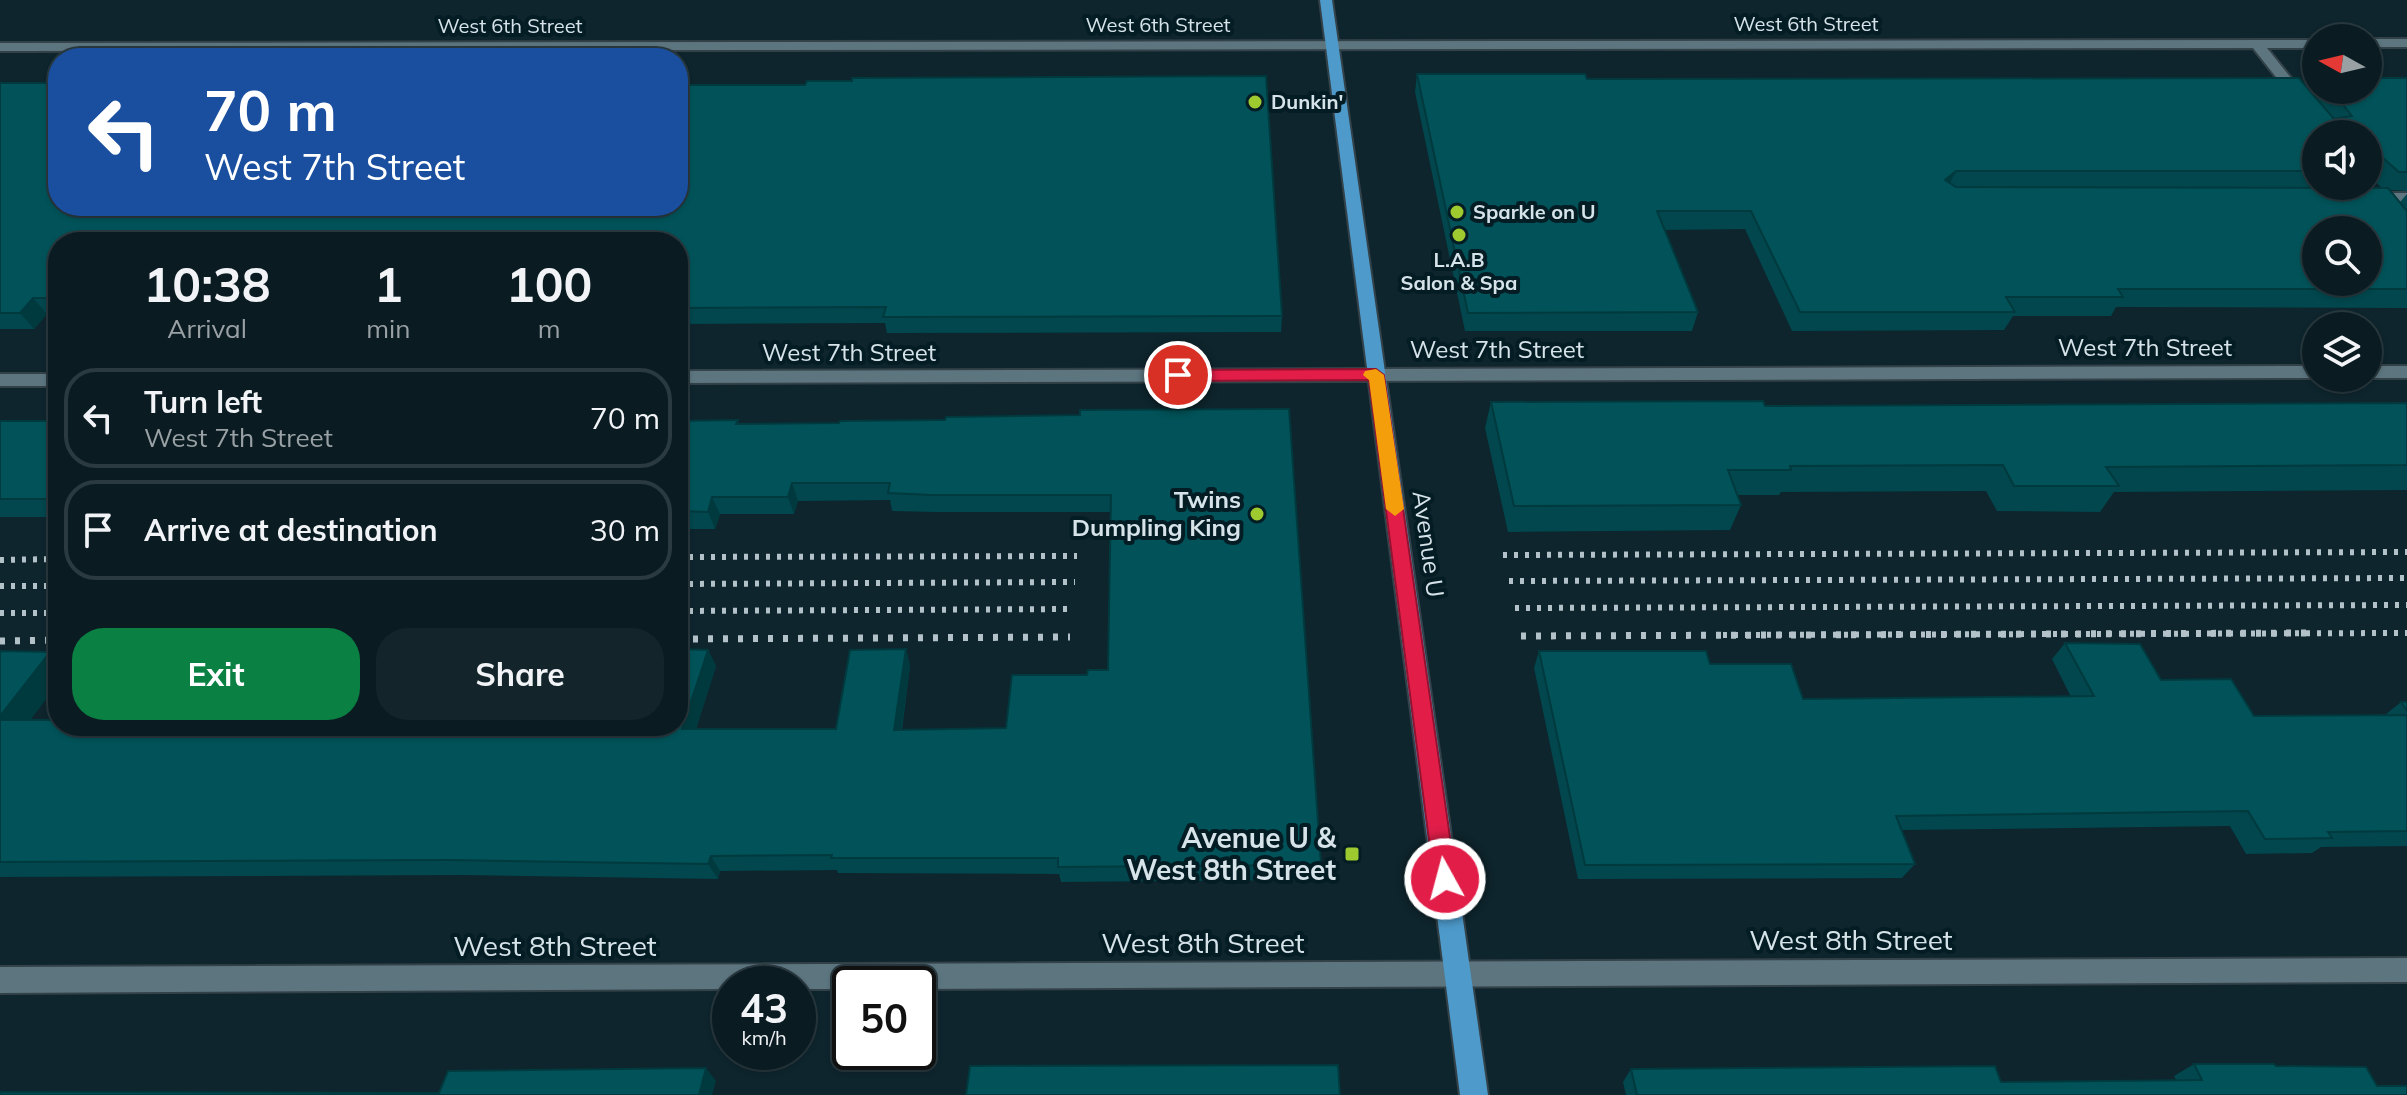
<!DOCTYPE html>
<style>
:root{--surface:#0a1c22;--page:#13252a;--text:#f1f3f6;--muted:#99a1a5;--line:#2a3a40;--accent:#0b8043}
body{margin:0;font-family:Mulish,sans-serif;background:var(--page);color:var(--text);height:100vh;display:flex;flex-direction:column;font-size:30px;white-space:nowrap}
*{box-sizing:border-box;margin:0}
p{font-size:26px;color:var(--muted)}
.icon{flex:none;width:44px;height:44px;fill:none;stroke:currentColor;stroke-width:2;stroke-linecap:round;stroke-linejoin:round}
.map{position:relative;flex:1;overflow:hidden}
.sheet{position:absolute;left:48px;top:232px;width:640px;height:504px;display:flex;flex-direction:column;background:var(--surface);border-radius:32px;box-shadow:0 2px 6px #0004,0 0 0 2px var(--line)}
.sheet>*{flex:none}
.guide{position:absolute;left:48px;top:48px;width:640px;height:168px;border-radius:32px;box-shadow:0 2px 6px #0004,0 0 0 2px var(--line);background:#1a4fa0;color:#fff;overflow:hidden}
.needle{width:52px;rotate:278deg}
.buttons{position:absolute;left:2302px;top:24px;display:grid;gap:16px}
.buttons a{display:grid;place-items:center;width:80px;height:80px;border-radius:50%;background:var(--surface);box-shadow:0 2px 6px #0004,0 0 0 2px var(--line);font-size:40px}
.speed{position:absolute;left:712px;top:966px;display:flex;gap:16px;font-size:40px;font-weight:700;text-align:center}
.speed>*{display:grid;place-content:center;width:104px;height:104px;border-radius:50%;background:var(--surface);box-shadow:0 2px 6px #0004,0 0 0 2px var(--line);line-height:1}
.speed small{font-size:20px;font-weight:400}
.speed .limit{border:4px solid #111;border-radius:12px;background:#fff;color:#111}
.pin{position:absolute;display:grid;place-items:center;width:68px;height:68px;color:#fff;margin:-34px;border:4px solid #fff;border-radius:50%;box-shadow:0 2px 8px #0007}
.me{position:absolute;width:88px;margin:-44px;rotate:353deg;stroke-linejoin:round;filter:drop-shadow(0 0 6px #0008)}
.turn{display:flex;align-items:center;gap:28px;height:168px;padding:0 24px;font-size:36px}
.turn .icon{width:104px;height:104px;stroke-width:2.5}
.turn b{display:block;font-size:56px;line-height:68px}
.eta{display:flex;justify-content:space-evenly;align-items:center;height:136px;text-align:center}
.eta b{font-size:48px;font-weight:700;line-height:56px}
.cta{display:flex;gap:16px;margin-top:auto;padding:16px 24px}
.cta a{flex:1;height:92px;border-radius:32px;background:var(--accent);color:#fff;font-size:32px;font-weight:700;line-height:92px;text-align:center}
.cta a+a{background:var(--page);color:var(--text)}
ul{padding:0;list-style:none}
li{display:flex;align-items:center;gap:24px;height:100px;margin:0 16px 12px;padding:0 8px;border:4px solid var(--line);border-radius:32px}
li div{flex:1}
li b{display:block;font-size:30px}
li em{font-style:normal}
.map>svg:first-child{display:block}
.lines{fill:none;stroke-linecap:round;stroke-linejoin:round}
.minor-casing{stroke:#334148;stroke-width:4}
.major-casing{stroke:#334148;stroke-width:4}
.minor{fill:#5c757f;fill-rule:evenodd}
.major{fill:#4d9acb;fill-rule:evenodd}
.rail-far1{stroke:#b3c2c8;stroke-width:6;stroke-dasharray:4 7;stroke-linecap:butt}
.rail{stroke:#b3c2c8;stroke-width:7;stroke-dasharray:5 10;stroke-linecap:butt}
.wall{fill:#01474d;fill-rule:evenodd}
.shaded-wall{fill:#013a3e}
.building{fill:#015359;stroke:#013a3e;stroke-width:2;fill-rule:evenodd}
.route{fill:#e11d48;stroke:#92132f;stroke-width:2}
.slow{fill:#f59e0b}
.poi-dot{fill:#9eca2f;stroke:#041c24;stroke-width:3}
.labels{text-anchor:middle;stroke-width:8;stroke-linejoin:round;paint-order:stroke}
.far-street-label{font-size:20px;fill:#d6e3e9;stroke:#041c24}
.far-poi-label{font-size:20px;font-weight:bold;fill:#d6e3e9;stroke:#041c24;text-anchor:start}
.street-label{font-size:24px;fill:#d6e3e9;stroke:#041c24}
.poi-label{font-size:24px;font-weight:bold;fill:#d6e3e9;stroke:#041c24;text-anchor:end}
.near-poi-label{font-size:28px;font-weight:bold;fill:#d6e3e9;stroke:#041c24;text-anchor:end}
.near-street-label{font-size:28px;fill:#d6e3e9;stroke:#041c24}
</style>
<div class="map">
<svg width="2407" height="1095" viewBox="0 0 2407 1095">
<rect width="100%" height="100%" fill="#0e252d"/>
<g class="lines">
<defs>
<g id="minor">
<rect x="2368" y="39" width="39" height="8"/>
<polygon points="2316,40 2316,48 2267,48 2336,134 2321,134 2253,48 0,51 0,43"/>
<polygon points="2407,193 2407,203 2371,203 2363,198 2371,193"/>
<polygon points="2316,366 2316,378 678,383 678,371"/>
<rect x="2368" y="366" width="39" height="12"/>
<rect x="0" y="374" width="58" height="12"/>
<polygon points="2407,958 2407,982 918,989 918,984 850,984 850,989 798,989 798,984 730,984 730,989 0,993 0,967"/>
</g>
<polygon id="major" points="1320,0 1332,0 1488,1095 1460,1095"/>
</defs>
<use href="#minor" class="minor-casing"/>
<use href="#major" class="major-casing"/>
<use href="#minor" class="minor"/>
<use href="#major" class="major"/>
<g class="rail-far1">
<polyline points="1503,555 2407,552"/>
<polyline points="678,557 1077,556"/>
<polyline points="0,560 58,559"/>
<polyline points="1509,581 2407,578"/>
<polyline points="678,584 1075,582"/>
<polyline points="0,586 58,586"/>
<polyline points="1515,608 2407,605"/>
<polyline points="678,611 1072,609"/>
<polyline points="0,613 58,613"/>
<polyline points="1723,635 2407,633"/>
</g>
<g class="rail">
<polyline points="1521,636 2314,633"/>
<polyline points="678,639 1070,637"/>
<polyline points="0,641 58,640"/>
</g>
</g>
<g class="wall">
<path d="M1417,74L1587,79L2312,93L2316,87V90H2368L2407,78V191L2390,190L2400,202L2407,194V308L2116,307L2111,316H2013L2004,330L1792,331L1745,229L1665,230L1698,312L1692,331H1465L1415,92ZM2316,134H2368V181L2371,178L2382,188L2363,187L2364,186H2316Z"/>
<polygon points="0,83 1282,316 1281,332 887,333 885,323 678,324 678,242 58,242 58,314 47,314 34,329 0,329"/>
<polygon points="1491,402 1765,406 2407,403 2407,490 2114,492 2100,512 1997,511 1986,491 1781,492 1779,495 1738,495 1741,505 1730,530 1508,532 1485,428"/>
<polygon points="1080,415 1321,865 1319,880 1061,882 1059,874 838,873 837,870 720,871 718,879 463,875 0,877 0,651 50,652 58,659 58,683 30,720 678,726 708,650 716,666 696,729 836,729 906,649 910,666 902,730 1006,728 1087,675 1108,670 1110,512 936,512 892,511 890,500 798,501 794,514 720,514 715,529 678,529 678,421 738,420 739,424 839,423"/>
<rect x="0" y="421" width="58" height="96"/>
<polygon points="2065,643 2254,716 2385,715 2401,702 2407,702 2407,846 2321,847 2312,853 2246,854 2230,826 1902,830 1915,864 1902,878 1578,879 1534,668 1539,651 1710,664 1803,699 2071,697 2052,659"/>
<polygon points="2194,1064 2276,1066 2377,1086 2407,1095 1626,1095 1623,1082 1631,1069 2001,1082 2176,1080 2174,1076"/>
</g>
<g class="shaded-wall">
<polygon points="1956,171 1947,189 1945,180"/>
<polygon points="33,298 47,314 34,329 20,313"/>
<polygon points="792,483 798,501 794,514 788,497"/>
<polygon points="712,497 720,514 715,529 708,512"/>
<polygon points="906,649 910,666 899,746 894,730"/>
<polygon points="708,650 716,666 691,745 682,729"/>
<polygon points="50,652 58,659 58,683 18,736 0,722 0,716"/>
<polygon points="711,856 720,871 718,879 708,864"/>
<polygon points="706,1068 716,1081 712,1095 699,1095"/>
</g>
<g class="building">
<path d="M1417,74H1585L1587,79L2299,78L2334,119L2352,116L2331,90H2368V78H2407V172H2399L2383,158L2379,165H2374L2375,172H2368V134H2316V171H1956L1945,180L1956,187L2388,188L2407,211V289H2118L2123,297H2006L2015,312H1800L1751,211H1657L1698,312L1468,313ZM2316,230H2368V282H2316Z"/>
<polygon points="1266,76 1282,316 883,317 886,307 678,308 678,242 58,242 58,298 33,298 20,313 0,313 0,83 58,83 58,206 678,206 678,85 805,85 807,81 852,81 852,78"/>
<polygon points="1763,401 1765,406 2407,403 2407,465 2106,467 2119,486 2014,486 2003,465 1790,466 1791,470 1728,470 1741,505 1514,506 1491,402"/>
<polygon points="1289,409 1321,865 1058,867 1058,858 831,858 832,855 711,856 708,864 449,860 0,862 0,720 58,720 58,726 678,726 678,649 708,650 682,729 836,729 850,650 906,649 894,730 1006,728 1012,675 1087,675 1088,670 1108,670 1111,495 932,495 888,493 890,483 792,483 788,497 712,497 708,512 678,511 678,421 738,420 736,424 839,423 840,421 945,420 946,417 1080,415 1080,410"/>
<rect x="0" y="421" width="58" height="78"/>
<polygon points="2065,643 2140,644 2161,680 2231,679 2254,716 2407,715 2407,831 2328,832 2332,838 2265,839 2248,811 1896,816 1915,864 1585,865 1539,651 1706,651 1710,664 1791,664 1803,699 2094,696"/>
<polygon points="0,651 50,652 0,716"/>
<polygon points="2401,702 2407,702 2407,711"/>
<polygon points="2194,1064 2274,1064 2276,1066 2366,1067 2377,1086 2407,1086 2407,1095 1637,1095 1631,1069 1995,1066 2001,1082 2202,1080"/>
<polygon points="1338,1065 1340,1095 966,1095 970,1066"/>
<polygon points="706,1068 699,1095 0,1095 0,1092 439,1093 448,1071"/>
</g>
<polygon class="route" points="1376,369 1384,375 1456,879 1453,886 1445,889 1437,886 1434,879 1369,380 1178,381 1170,375 1178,370"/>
<polygon class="slow" points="1376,369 1384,375 1404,509 1395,516 1386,509 1369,380 1363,375 1365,371"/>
<g class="poi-dot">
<circle cx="1255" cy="102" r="8"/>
<circle cx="1457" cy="212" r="8"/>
<circle cx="1459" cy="235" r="8"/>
<circle cx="1257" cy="514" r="8"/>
<rect x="1344" y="846" width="16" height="16" rx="4"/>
</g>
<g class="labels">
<g class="far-street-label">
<text x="1806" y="31">West 6th Street</text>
<text x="1158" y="32">West 6th Street</text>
<text x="510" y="33">West 6th Street</text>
</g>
<g class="far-poi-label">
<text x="1271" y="109">Dunkin'</text>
<text x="1473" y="219">Sparkle on U</text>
<text x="1459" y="267" text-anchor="middle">L.A.B<tspan x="1459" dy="23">Salon &amp; Spa</tspan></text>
</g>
<g class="street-label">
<text x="2145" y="356">West 7th Street</text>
<text x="1497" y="358">West 7th Street</text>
<text x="849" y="361">West 7th Street</text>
<text transform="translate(1428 544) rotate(82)" y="8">Avenue U</text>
</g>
<g class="poi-label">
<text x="1241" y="508">Twins<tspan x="1241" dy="28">Dumpling King</tspan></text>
</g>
<g class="near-poi-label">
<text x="1336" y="848">Avenue U &amp;<tspan x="1336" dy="32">West 8th Street</tspan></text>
</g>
<g class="near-street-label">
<text x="1851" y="950">West 8th Street</text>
<text x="1203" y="953">West 8th Street</text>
<text x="555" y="956">West 8th Street</text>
</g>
</g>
</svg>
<div class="buttons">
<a><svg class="needle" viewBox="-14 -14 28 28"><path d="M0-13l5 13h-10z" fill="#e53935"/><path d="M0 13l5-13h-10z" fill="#99a1a5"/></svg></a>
<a><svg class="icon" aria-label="sound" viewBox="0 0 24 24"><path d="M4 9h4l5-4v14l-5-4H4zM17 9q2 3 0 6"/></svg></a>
<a><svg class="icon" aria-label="search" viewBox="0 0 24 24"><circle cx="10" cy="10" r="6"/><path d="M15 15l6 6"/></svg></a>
<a><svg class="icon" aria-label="layers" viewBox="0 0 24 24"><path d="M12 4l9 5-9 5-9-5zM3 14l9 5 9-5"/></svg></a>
</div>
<div class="speed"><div>43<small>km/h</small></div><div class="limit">50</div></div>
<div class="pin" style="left:1178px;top:375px;background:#d93025"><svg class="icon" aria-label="arrive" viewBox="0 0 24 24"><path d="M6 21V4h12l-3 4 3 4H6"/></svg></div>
<svg class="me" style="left:1445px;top:879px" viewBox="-20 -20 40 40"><circle r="17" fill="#e11d48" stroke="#fff" stroke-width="3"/><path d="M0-11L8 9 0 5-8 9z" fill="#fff"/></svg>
<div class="guide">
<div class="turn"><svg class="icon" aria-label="left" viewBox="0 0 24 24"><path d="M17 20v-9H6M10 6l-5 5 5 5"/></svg><div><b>70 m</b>West 7th Street</div></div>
</div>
<section class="sheet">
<div class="eta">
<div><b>10:38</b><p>Arrival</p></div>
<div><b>1</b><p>min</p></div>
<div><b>100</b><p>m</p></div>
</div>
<ul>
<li><svg class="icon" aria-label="left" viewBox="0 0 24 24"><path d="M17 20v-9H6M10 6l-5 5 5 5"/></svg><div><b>Turn left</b><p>West 7th Street</p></div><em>70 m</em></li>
<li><svg class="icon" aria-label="arrive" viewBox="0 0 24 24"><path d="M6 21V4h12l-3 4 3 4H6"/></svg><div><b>Arrive at destination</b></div><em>30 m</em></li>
</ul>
<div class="cta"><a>Exit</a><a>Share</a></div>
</section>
</div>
